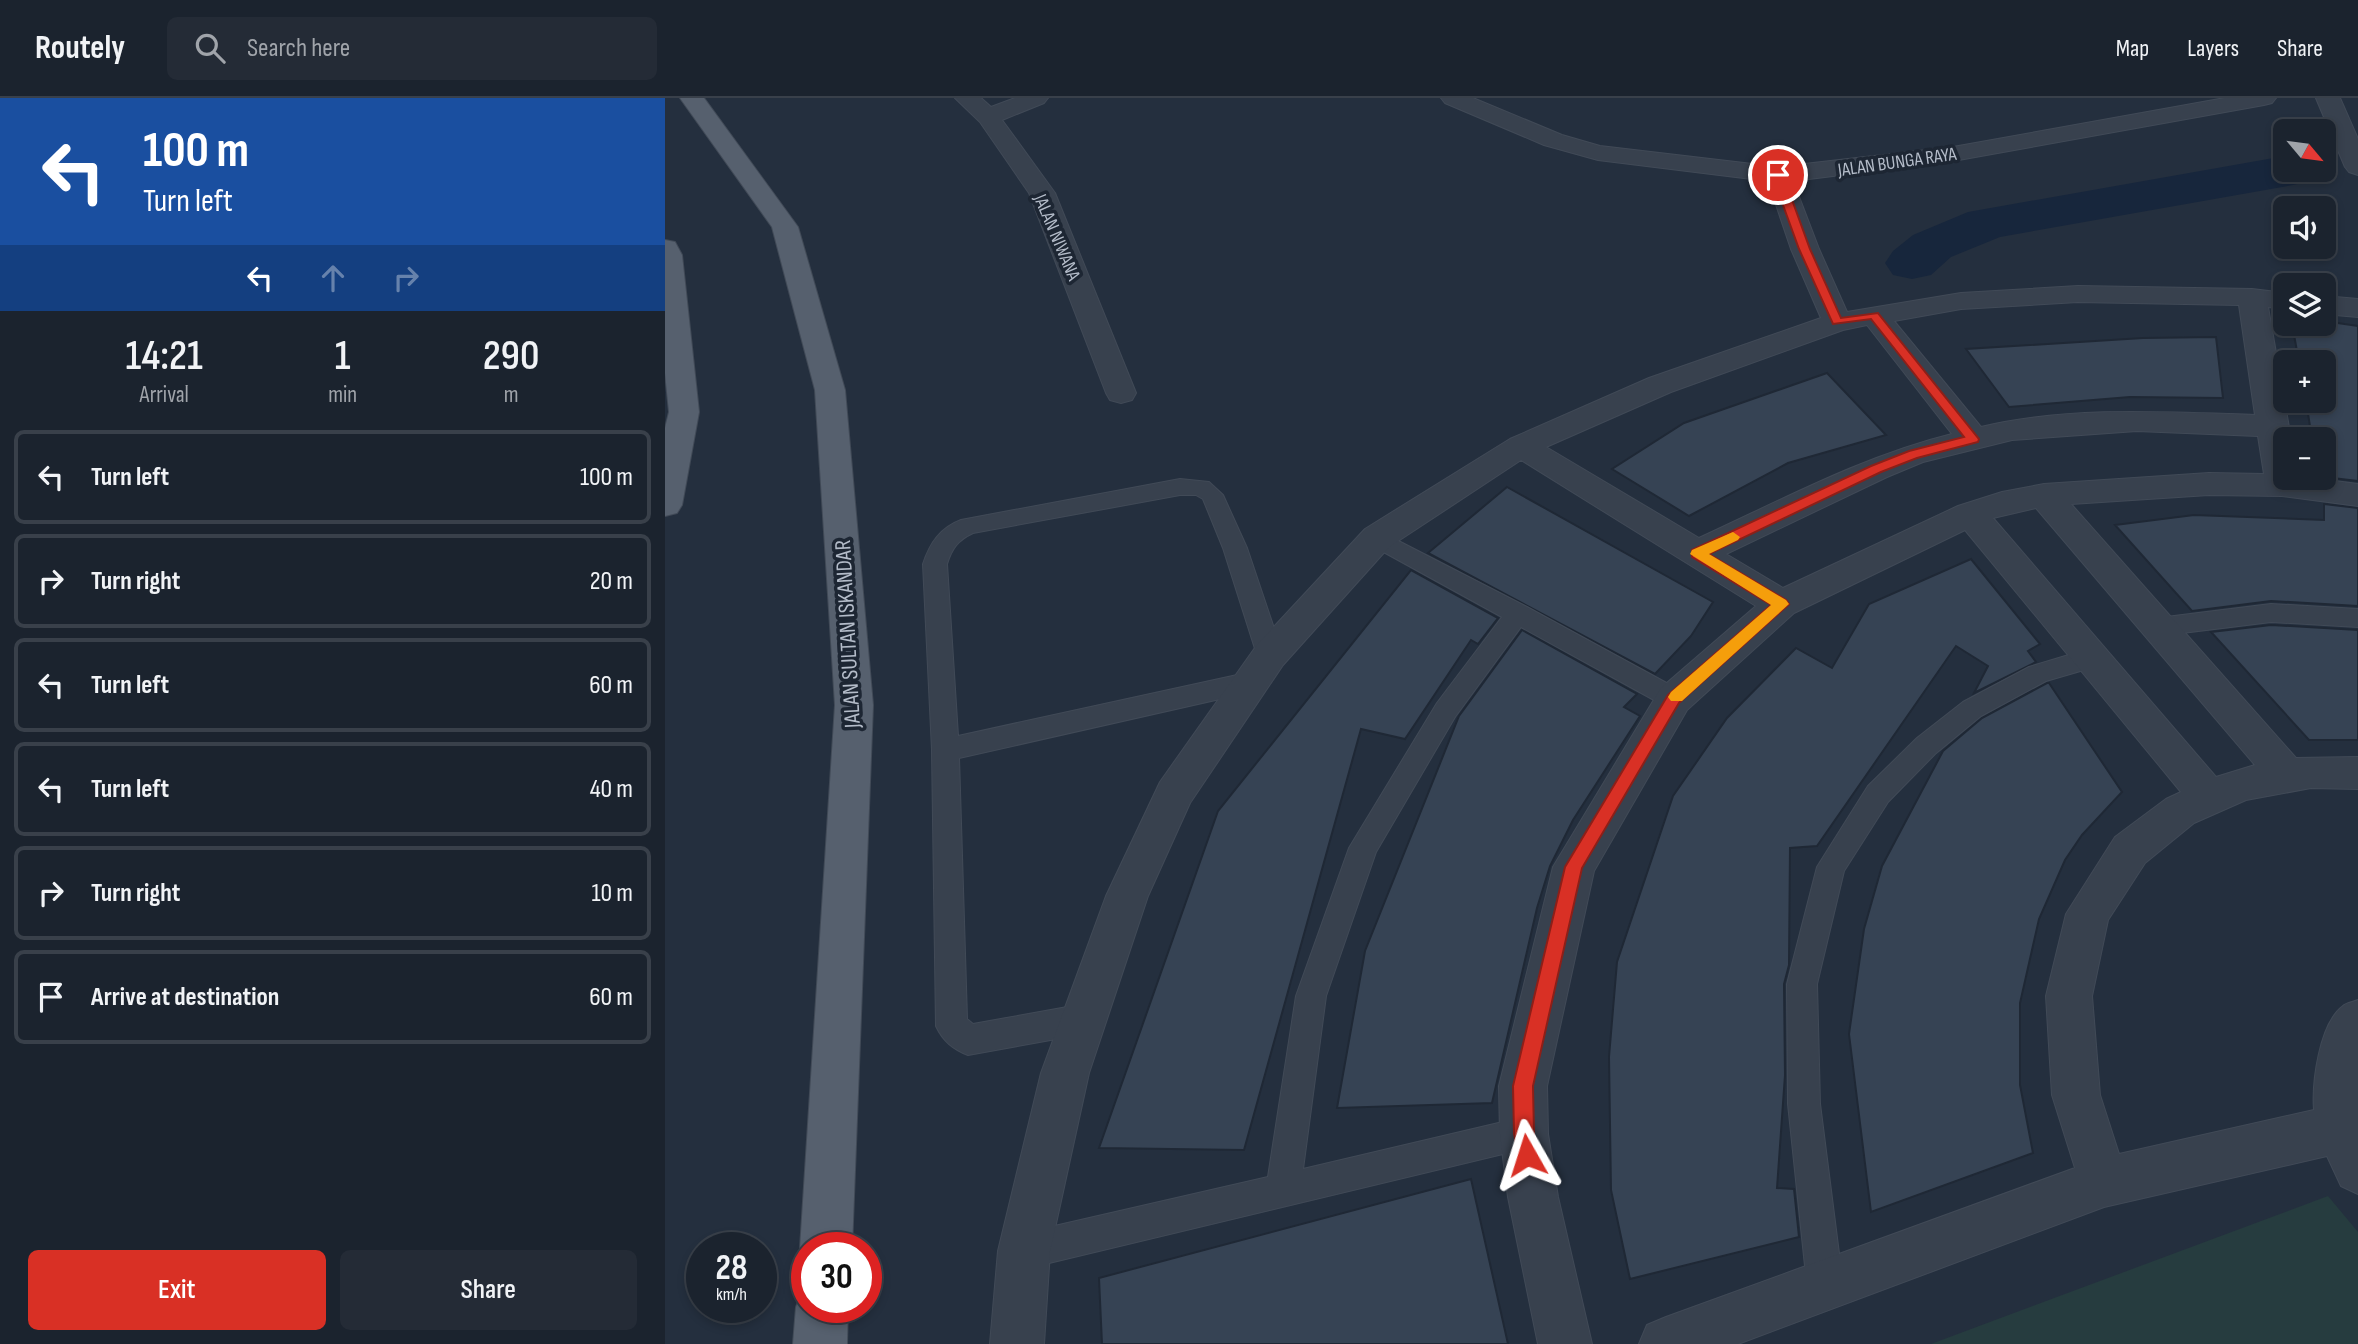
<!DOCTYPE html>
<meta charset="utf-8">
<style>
:root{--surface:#1b232e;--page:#242b36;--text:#f1f3f6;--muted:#a0a4aa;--line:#39404a;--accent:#d93025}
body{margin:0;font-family:"Sofia Sans Condensed",sans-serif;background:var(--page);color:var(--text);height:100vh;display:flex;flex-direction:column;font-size:26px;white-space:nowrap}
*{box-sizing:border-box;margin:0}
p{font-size:23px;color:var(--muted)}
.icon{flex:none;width:38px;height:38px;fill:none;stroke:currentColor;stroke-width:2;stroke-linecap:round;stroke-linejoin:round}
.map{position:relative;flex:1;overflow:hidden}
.panel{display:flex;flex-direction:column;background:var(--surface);width:665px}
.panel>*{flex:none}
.banner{background:#1a4fa0;color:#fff;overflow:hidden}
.needle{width:46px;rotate:119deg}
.buttons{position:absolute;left:1608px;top:21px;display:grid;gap:14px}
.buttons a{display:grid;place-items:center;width:63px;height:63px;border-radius:10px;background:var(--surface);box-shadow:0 4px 10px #0003,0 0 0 2px var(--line);font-size:35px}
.speed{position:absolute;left:21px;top:1134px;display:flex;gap:14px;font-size:35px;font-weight:700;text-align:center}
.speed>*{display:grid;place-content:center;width:91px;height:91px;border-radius:50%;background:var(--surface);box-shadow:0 4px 10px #0003,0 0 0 2px var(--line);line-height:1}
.speed small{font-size:18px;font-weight:400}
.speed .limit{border:10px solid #d22;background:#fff;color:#111}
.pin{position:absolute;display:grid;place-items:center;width:60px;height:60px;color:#fff;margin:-30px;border:4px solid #fff;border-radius:50%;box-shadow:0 2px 7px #0007}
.me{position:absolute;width:77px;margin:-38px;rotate:354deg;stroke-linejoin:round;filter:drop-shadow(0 0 5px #0008)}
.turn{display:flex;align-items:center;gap:24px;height:147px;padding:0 28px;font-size:32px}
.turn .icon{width:91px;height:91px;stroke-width:2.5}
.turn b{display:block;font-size:49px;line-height:60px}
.lanes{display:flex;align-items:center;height:66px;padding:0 28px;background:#0003;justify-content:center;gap:35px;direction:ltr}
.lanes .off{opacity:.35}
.eta{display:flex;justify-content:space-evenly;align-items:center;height:119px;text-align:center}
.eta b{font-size:42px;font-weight:600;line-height:49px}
.primary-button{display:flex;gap:14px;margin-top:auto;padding:14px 28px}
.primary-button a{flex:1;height:80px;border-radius:10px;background:var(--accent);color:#fff;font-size:28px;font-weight:600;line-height:80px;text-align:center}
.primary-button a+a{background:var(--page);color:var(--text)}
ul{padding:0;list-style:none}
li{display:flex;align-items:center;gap:21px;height:94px;margin:0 14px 10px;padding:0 14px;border:4px solid var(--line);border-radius:10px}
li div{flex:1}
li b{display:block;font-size:26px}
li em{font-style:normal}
header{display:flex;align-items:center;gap:42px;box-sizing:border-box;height:98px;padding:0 35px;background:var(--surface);border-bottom:2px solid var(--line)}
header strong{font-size:33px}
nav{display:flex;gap:38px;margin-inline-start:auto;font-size:24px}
.search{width:490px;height:63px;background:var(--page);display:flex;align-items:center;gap:18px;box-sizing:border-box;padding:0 24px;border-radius:10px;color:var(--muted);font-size:26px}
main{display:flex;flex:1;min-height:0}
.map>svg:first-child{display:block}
.green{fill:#263c3f}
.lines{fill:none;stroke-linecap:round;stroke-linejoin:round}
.river{fill:#17263c;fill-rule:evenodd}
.building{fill:#364354;stroke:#1f2835;stroke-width:2}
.service-casing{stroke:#414a57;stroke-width:2}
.minor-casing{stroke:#414a57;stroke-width:2}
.primary-casing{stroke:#414a57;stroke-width:2}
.service{fill:#38414e;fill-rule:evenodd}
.minor{fill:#38414e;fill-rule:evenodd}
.primary{fill:#56606e;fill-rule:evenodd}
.route{fill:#d93025;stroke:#8d1f18;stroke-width:2}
.slow{fill:#f59e0b}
.labels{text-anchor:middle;stroke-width:7;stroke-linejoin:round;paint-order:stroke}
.far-street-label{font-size:19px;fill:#b4bcc9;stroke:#1d2633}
.street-label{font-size:23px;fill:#b4bcc9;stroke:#1d2633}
</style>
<header>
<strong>Routely</strong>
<div class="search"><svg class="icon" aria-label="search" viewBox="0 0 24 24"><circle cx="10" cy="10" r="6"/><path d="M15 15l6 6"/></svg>Search here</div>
<nav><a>Map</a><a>Layers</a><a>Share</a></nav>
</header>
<main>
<section class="panel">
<div class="banner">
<div class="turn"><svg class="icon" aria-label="left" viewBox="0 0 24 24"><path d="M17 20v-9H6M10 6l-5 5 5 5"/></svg><div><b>100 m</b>Turn left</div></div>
<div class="lanes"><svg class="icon" aria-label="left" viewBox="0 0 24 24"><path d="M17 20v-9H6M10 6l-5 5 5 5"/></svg><svg class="icon off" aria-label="ahead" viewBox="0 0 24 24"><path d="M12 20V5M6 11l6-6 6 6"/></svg><svg class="icon off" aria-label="right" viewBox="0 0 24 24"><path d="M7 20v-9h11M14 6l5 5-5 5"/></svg></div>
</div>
<div class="eta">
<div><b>14:21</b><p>Arrival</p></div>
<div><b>1</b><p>min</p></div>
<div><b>290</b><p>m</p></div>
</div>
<ul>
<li><svg class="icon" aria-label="left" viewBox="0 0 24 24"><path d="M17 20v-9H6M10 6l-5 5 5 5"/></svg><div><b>Turn left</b></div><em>100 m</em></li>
<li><svg class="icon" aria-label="right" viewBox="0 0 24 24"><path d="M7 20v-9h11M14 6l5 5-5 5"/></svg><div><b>Turn right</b></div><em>20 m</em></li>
<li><svg class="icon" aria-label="left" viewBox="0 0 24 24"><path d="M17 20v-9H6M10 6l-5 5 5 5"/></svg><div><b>Turn left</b></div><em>60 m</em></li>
<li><svg class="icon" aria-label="left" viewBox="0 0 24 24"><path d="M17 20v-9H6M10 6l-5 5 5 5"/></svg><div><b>Turn left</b></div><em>40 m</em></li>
<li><svg class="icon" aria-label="right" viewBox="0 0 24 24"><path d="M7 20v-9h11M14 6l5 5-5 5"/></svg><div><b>Turn right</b></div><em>10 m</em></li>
<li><svg class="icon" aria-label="arrive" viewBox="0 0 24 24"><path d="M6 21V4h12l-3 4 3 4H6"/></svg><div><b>Arrive at destination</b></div><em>60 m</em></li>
</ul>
<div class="primary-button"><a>Exit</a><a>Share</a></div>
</section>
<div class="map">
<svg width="1693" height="1246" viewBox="0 0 1693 1246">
<rect width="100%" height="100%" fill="#242f3e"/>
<polygon class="green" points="1663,1098 1693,1134 1693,1246 1266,1246"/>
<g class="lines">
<polygon class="river" points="1620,58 1620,72 1653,72 1646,83 1628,87 1335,139 1286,159 1266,177 1247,181 1228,177 1220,165 1228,153 1248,137 1303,114"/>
</g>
<g class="building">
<polygon points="1659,223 1693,228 1693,383 1659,379 1659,341 1647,341 1641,303 1659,303 1659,264 1634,264 1627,226 1659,226"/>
<polygon points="1551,239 1558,300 1465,299 1344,309 1301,251 1478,240"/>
<polygon points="1162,275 1221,337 1123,365 1024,418 947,371 1019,325"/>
<polygon points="842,389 1048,504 1026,538 990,576 763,455"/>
<polygon points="1659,406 1693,410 1693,508 1606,503 1527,513 1450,427 1529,417 1659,422"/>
<polygon points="1306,461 1375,546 1363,553 1371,564 1309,595 1323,568 1291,548 1152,748 1125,750 1124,867 1119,886 1120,977 1112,1090 1129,1091 1134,1139 965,1181 946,1092 944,959 952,864 1008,698 1062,620 1131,550 1167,570 1204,506"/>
<polygon points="746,472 833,520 813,546 806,542 740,641 696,631 579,1052 434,1050 553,713"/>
<polygon points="1606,527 1693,532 1693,642 1644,642 1546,534"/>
<polygon points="857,532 972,596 959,609 975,618 908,722 885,768 872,810 827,1005 672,1010 700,853 794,618"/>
<polygon points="1382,585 1384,585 1457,694 1417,737 1400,762 1374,821 1355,905 1355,987 1368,1055 1206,1114 1184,936 1199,831 1217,768 1278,653 1317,620"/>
<polygon points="806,1081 843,1246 437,1246 434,1180"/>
</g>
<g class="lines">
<defs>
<g id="service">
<path d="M515,381L544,384L558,397L582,450L618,557L614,564L605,567L596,564L592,557L558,450L538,401L531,397H515L308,435C293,442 287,450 282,466L293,638L586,574L595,577L599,584L595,591L586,594L294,660L302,921L308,926L419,906L430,911L435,921L430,931L419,936L303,957C288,951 278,943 271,928L267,652L258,466C265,445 275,430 296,422Z"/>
<polygon points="712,432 862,509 1018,594 1022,601 1018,608 1009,611 1000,608 856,529 790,619 711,754 661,898 638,1071 859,1019 871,1024 876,1036 871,1048 359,1171 347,1165 341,1153 347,1141 359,1135 603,1079 631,898 684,750 772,605 837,519 704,446 700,440 704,434"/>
<polygon points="1606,506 1693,511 1693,529 1606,524 1493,538 1484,536 1481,529 1484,522 1493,520"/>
<polygon points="1427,550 1436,553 1440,560 1436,567 1381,583 1316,618 1270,656 1223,704 1179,773 1152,886 1155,1006 1178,1187 1173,1200 1160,1205 1147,1200 1142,1187 1123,1006 1122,886 1152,769 1203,688 1252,640 1298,604 1364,569"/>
</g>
<g id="minor">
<polygon points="290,0 316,0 326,9 350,0 383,0 379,5 337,22 390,95 471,295 467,302 456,305 445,302 441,295 364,95 315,24"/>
<path d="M776,0H808L897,37L935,48L1113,69L1288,49L1560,0H1611L1607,5L1599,7L1288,63L1128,83L1154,151L1182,214L1296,195L1413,188L1587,191L1620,195V211L1603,209L1626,341H1620V380H1647L1693,386V408L1617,398L1544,397L1406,406L1631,660L1693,659V691L1646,690L1581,702L1529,725L1480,765L1443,822L1427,898L1435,997L1454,1056L1649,1012C1647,985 1654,926 1678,908C1681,905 1689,904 1693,902V1096L1676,1088L1662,1058L1439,1109L1073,1246H974L982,1227L1001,1219L1410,1070L1387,997L1381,898L1401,816L1450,739L1501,701L1516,694L1300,432L1129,515L1022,612L929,773L882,988L883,1036L893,1099L927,1246H873L843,1099L835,1036L834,988L888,769L996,590L1091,508L856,362L724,449L618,567L525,705L483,798L424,975L385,1153L379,1246H325L333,1153L376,975L441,798L495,684L592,547L700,431L845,341L984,280L1156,220L1126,151L1103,83L933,62L879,47L780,5ZM1413,204L1574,207L1590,317C1499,314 1405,308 1316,329L1229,223L1296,211ZM1202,227L1287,336C1198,358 1117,402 1034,440L881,349L1006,294L1178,232ZM1472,333L1593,338L1599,376L1544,375L1379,386L1337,394L1293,408L1118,490L1061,456L1222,379L1258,364L1347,342ZM1371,410L1590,667L1551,679L1328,420Z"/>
<polygon points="1651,0 1675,0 1693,41 1693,77 1684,74 1680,69"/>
<polygon points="1659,198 1693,201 1693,219 1659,216"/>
</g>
<g id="primary">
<polygon points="15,0 39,0 133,129 180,292 208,607 187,1150 142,1150 142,1165 135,1150 170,607 150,292 107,129"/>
<polygon points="0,142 10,144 17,157 34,314 17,407 12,415 0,418 0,330 4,314 0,275"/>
<polygon points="142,1189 142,1209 183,1209 182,1246 128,1246 131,1209 138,1190"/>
</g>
</defs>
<use href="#service" class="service-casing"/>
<use href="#minor" class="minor-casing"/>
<use href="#primary" class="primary-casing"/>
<use href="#service" class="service"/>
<use href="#minor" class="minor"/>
<use href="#primary" class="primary"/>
</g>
<polygon class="route" points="1113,74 1118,77 1145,151 1176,220 1213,215 1314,341 1313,344 1252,360 1216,374 1044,456 1121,502 1124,506 1014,605 917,770 868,988 869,1036 872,1057 869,1064 862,1067 855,1064 849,1036 848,988 900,769 1003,597 1106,507 1027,459 1027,452 1206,368 1244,353 1299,339 1206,221 1168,226 1134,151 1107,77"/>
<polygon class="slow" points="1068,434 1075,439 1073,442 1044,456 1121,502 1124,506 1017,603 1006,603 1003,599 1006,594 1106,507 1025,456 1027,452"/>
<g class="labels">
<g class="far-street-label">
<text transform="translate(1232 63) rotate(-8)" y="7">JALAN BUNGA RAYA</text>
<text transform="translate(393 139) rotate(67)" y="7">JALAN NIWANA</text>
</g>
<g class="street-label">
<text transform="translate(182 536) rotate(-93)" y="8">JALAN SULTAN ISKANDAR</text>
</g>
</g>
</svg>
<div class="buttons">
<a><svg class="needle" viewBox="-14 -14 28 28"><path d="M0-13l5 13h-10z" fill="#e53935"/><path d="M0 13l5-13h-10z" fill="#a0a4aa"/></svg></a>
<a><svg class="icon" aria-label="sound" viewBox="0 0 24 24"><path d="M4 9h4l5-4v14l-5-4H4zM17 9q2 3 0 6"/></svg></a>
<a><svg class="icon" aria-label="layers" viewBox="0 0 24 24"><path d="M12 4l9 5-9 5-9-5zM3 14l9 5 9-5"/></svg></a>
<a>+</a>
<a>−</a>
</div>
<div class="speed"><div>28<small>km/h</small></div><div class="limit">30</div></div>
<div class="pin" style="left:1113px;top:77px;background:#d93025"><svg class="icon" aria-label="arrive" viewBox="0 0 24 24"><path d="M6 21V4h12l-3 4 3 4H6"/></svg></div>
<svg class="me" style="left:862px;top:1057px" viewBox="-20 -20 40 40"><path d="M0-17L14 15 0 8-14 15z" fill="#d93025" stroke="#fff" stroke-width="4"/></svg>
</div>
</main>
